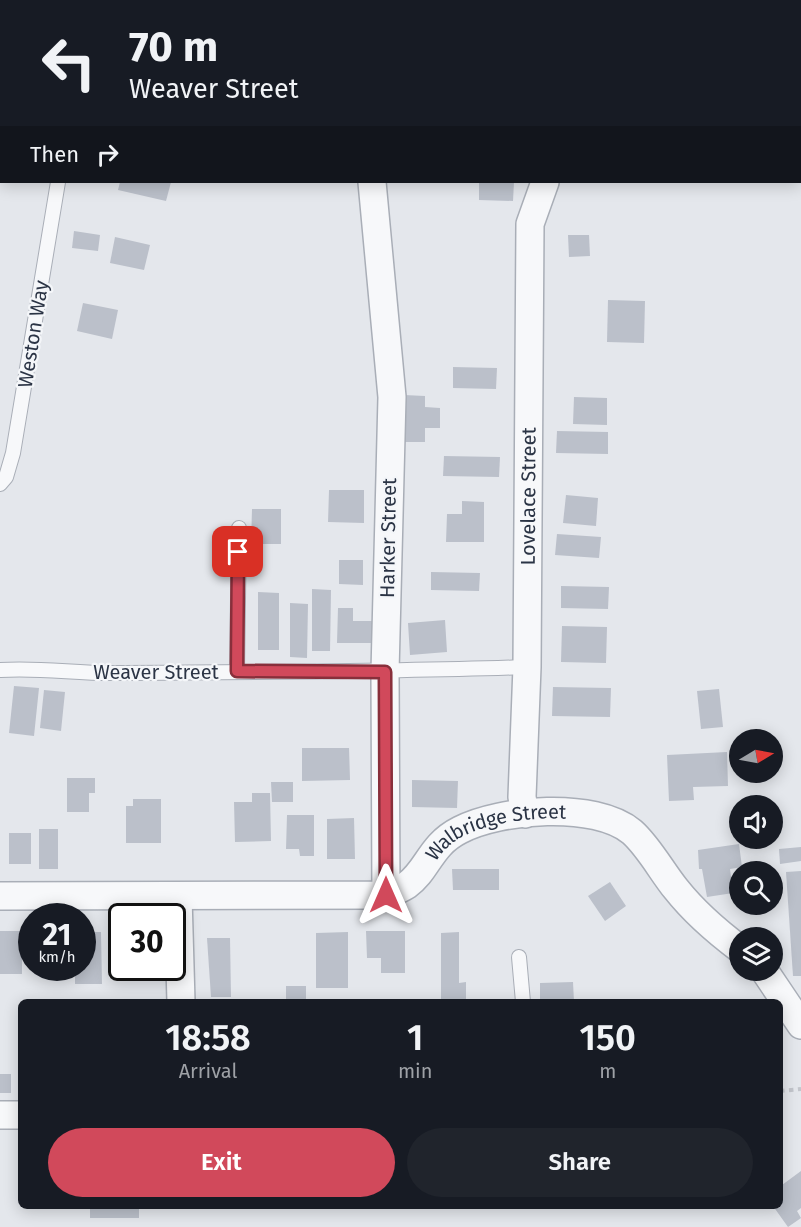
<!DOCTYPE html>
<style>
:root{--surface:#171b24;--page:#20242c;--text:#f1f3f6;--muted:#9ea1a6;--accent:#d1495b}
body{margin:0;font-family:"Fira Sans",sans-serif;background:var(--page);color:var(--text);height:100vh;display:flex;flex-direction:column;font-size:22px;white-space:nowrap}
*{box-sizing:border-box;margin:0}
p{font-size:20px;color:var(--muted)}
.icon{flex:none;width:33px;height:33px;fill:none;stroke:currentColor;stroke-width:2;stroke-linecap:round;stroke-linejoin:round}
.map{position:relative;flex:1;overflow:hidden}
.panel{position:absolute;left:18px;top:999px;width:765px;height:210px;display:flex;flex-direction:column;background:var(--surface);border-radius:9px;box-shadow:0 3px 15px #0003}
.panel>*{flex:none}
.guide{position:absolute;left:0px;top:0px;width:801px;height:183px;box-shadow:0 3px 15px #0003;background:#171b24;color:var(--text);overflow:hidden}
.needle{width:39px;rotate:80deg}
.controls{position:absolute;left:729px;top:729px;display:grid;gap:12px}
.controls a{display:grid;place-items:center;width:54px;height:54px;border-radius:50%;background:var(--surface);box-shadow:0 3px 15px #0003;font-size:30px}
.speed{position:absolute;left:18px;top:903px;display:flex;gap:12px;font-size:30px;font-weight:700;text-align:center}
.speed>*{display:grid;place-content:center;width:78px;height:78px;border-radius:50%;background:var(--surface);box-shadow:0 3px 15px #0003;line-height:1}
.speed small{font-size:15px;font-weight:400}
.speed .limit{border:3px solid #111;border-radius:9px;background:#fff;color:#111}
.pin{position:absolute;display:grid;place-items:center;width:51px;height:51px;color:#fff;margin:-26px;border-radius:12px;box-shadow:0 3px 9px #0006}
.me{position:absolute;width:66px;margin:-33px;rotate:0deg;stroke-linejoin:round;filter:drop-shadow(0 0 4px #0008)}
.turn{display:flex;align-items:center;gap:21px;height:126px;padding:0 30px;font-size:27px}
.turn .icon{width:78px;height:78px;stroke-width:2.5}
.turn b{display:block;font-size:42px;line-height:51px}
.then{display:flex;align-items:center;height:57px;padding:0 30px;background:#0003;gap:12px;font-size:22px}
.eta{display:flex;justify-content:space-evenly;align-items:center;height:102px;text-align:center}
.eta b{font-size:36px;font-weight:600;line-height:42px}
.primary-button{display:flex;gap:12px;margin-top:auto;padding:12px 30px}
.primary-button a{flex:1;height:69px;border-radius:36px;background:var(--accent);color:#fff;font-size:24px;font-weight:600;line-height:69px;text-align:center}
.primary-button a+a{background:var(--page);color:var(--text)}
.map>svg:first-child{display:block}
.building{fill:#bbc0ca}
.lines{fill:none;stroke-linecap:round;stroke-linejoin:round}
.service-casing{stroke:#a9aeb7;stroke-width:16}
.minor-casing{stroke:#a9aeb7;stroke-width:30}
.path{stroke:#c2c5cb;stroke-width:4;stroke-dasharray:4.5 4.5;stroke-linecap:butt}
.service{stroke:#f7f8fa;stroke-width:14}
.minor{stroke:#f7f8fa;stroke-width:27}
.route-casing{stroke:#882f3b;stroke-width:15}
.route{stroke:#d1495b;stroke-width:10}
.labels{text-anchor:middle;stroke-width:4.5;stroke-linejoin:round;paint-order:stroke}
.street-label{font-size:20px;fill:#2b3445;stroke:#f4f6f9}
</style>
<div class="map">
<svg width="801" height="1227" viewBox="0 0 801 1227">
<rect width="100%" height="100%" fill="#e4e7ec"/>
<g class="building">
<polygon points="120,182 171,182 166,201 118,190"/>
<polygon points="479,182 514,182 513,201 479,200"/>
<polygon points="74,231 100,235 98,251 72,248"/>
<polygon points="568,235 589,235 590,256 569,257"/>
<polygon points="115,237 150,245 144,270 110,263"/>
<polygon points="608,300 645,301 644,343 607,342"/>
<polygon points="83,303 118,310 112,339 77,331"/>
<polygon points="453,367 497,368 496,389 453,388"/>
<polygon points="404,395 425,396 425,407 440,408 440,428 425,428 425,442 403,442"/>
<polygon points="574,397 607,398 607,425 573,424"/>
<polygon points="557,431 608,432 608,454 556,453"/>
<polygon points="444,456 500,457 499,477 443,476"/>
<polygon points="329,490 364,490 364,523 328,522"/>
<polygon points="566,495 598,498 596,526 563,523"/>
<polygon points="462,501 484,502 484,542 446,542 447,514 462,514"/>
<polygon points="252,509 281,509 281,544 251,544"/>
<polygon points="557,534 601,537 599,558 555,555"/>
<polygon points="339,560 363,560 363,585 339,584"/>
<polygon points="431,572 480,573 479,591 431,590"/>
<polygon points="561,586 609,587 608,609 561,608"/>
<polygon points="312,589 331,590 330,651 312,651"/>
<polygon points="258,592 279,593 279,650 258,650"/>
<polygon points="290,603 308,604 307,658 290,657"/>
<polygon points="338,608 353,608 353,621 372,621 372,643 337,643"/>
<polygon points="445,620 447,652 410,655 408,623"/>
<polygon points="562,626 607,627 606,663 561,662"/>
<polygon points="14,686 39,688 34,736 9,733"/>
<polygon points="553,687 611,688 610,717 552,716"/>
<polygon points="719,689 723,727 701,729 697,691"/>
<polygon points="44,690 65,692 61,731 40,728"/>
<polygon points="302,748 349,748 350,780 302,781"/>
<polygon points="727,752 728,786 693,787 694,800 669,801 667,755"/>
<polygon points="67,778 95,778 95,793 89,793 89,812 67,812"/>
<polygon points="412,780 458,781 457,808 412,807"/>
<polygon points="271,782 293,782 293,802 272,802"/>
<polygon points="252,793 270,793 271,841 235,842 234,802 252,802"/>
<polygon points="133,799 161,799 161,843 126,843 126,806 133,806"/>
<polygon points="287,815 314,815 314,856 300,856 299,849 286,849"/>
<polygon points="354,818 355,859 327,859 327,819"/>
<rect x="39" y="829" width="19" height="40"/>
<rect x="9" y="833" width="22" height="31"/>
<polygon points="739,844 742,867 730,869 733,893 707,897 702,869 699,869 698,850"/>
<polygon points="801,847 801,861 780,864 779,849"/>
<polygon points="452,869 499,869 499,890 453,890"/>
<polygon points="801,871 801,976 793,976 786,872"/>
<polygon points="610,882 626,906 605,921 588,896"/>
<rect x="0" y="931" width="22" height="43"/>
<polygon points="366,931 405,931 405,973 381,973 381,958 367,958"/>
<polygon points="82,932 101,932 102,984 75,984 75,968 82,968"/>
<polygon points="348,932 348,988 316,988 316,933"/>
<polygon points="459,932 459,983 466,982 466,1002 441,1002 441,933"/>
<polygon points="207,938 230,938 231,997 211,997"/>
<polygon points="117,950 122,950 122,968 154,968 154,978 117,978"/>
<rect x="41" y="968" width="25" height="5"/>
<polygon points="573,982 574,1002 540,1002 540,983"/>
<rect x="286" y="986" width="20" height="16"/>
<rect x="0" y="1074" width="11" height="19"/>
<polygon points="801,1171 801,1208 797,1211 801,1218 788,1227 773,1206 780,1206 782,1185"/>
<rect x="90" y="1206" width="49" height="12"/>
</g>
<g class="lines">
<defs>
<g id="service">
<polyline points="87,2 87,0"/>
<polyline points="0,484 6,477 13,453 58,182"/>
<path d="M0,670C40,667 79,674 118,673C255,672 391,672 527,667"/>
<polyline points="237,671 239,528"/>
<polyline points="519,957 523,1002"/>
</g>
<g id="minor">
<polyline points="66,0 71,2"/>
<polyline points="772,0 772,2"/>
<polyline points="392,2 393,0"/>
<polyline points="800,145 801,153"/>
<polyline points="372,182 392,397 385,672 386,895"/>
<path id="s1" d="M525,814L522,797L527,667L530,224L545,182"/>
<path id="s2" d="M0,896L386,895C393,892 401,889 407,885C428,870 430,845 460,830C500,809 595,801 632,832C649,847 662,872 676,889C695,913 716,931 740,949"/>
<polyline points="178,897 181,1002"/>
<polyline points="764,970 801,1025"/>
<polyline points="0,1115 21,1115"/>
</g>
</defs>
<use href="#service" class="service-casing"/>
<use href="#minor" class="minor-casing"/>
<polyline class="path" points="780,1091 801,1089"/>
<use href="#service" class="service"/>
<use href="#minor" class="minor"/>
</g>
<g class="lines">
<defs>
<polyline id="route" points="238,552 237,671 385,672 386,895"/>
</defs>
<use href="#route" class="route-casing"/>
<use href="#route" class="route"/>
</g>
<g class="labels">
<g class="street-label">
<text transform="translate(33 334) rotate(-81)" y="7">Weston Way</text>
<text dy="7" stroke="none"><textPath href="#s1" startOffset="318">Lovelace Street</textPath></text>
<text transform="translate(388 538) rotate(-89)" y="7">Harker Street</text>
<text x="156" y="679">Weaver Street</text>
<text dy="7" stroke="none"><textPath href="#s2" startOffset="520">Walbridge Street</textPath></text>
</g>
</g>
</svg>
<div class="controls">
<a><svg class="needle" viewBox="-14 -14 28 28"><path d="M0-13l5 13h-10z" fill="#e53935"/><path d="M0 13l5-13h-10z" fill="#9ea1a6"/></svg></a>
<a><svg class="icon" aria-label="sound" viewBox="0 0 24 24"><path d="M4 9h4l5-4v14l-5-4H4zM17 9q2 3 0 6"/></svg></a>
<a><svg class="icon" aria-label="search" viewBox="0 0 24 24"><circle cx="10" cy="10" r="6"/><path d="M15 15l6 6"/></svg></a>
<a><svg class="icon" aria-label="layers" viewBox="0 0 24 24"><path d="M12 4l9 5-9 5-9-5zM3 14l9 5 9-5"/></svg></a>
</div>
<div class="speed"><div>21<small>km/h</small></div><div class="limit">30</div></div>
<div class="pin" style="left:238px;top:552px;background:#d93025"><svg class="icon" aria-label="arrive" viewBox="0 0 24 24"><path d="M6 21V4h12l-3 4 3 4H6"/></svg></div>
<svg class="me" style="left:386px;top:895px" viewBox="-20 -20 40 40"><path d="M0-17L14 15 0 8-14 15z" fill="#d1495b" stroke="#fff" stroke-width="4"/></svg>
<div class="guide">
<div class="turn"><svg class="icon" aria-label="left" viewBox="0 0 24 24"><path d="M17 20v-9H6M10 6l-5 5 5 5"/></svg><div><b>70 m</b>Weaver Street</div></div>
<div class="then">Then<svg class="icon" aria-label="right" viewBox="0 0 24 24"><path d="M7 20v-9h11M14 6l5 5-5 5"/></svg></div>
</div>
<section class="panel">
<div class="eta">
<div><b>18:58</b><p>Arrival</p></div>
<div><b>1</b><p>min</p></div>
<div><b>150</b><p>m</p></div>
</div>
<div class="primary-button"><a>Exit</a><a>Share</a></div>
</section>
</div>
